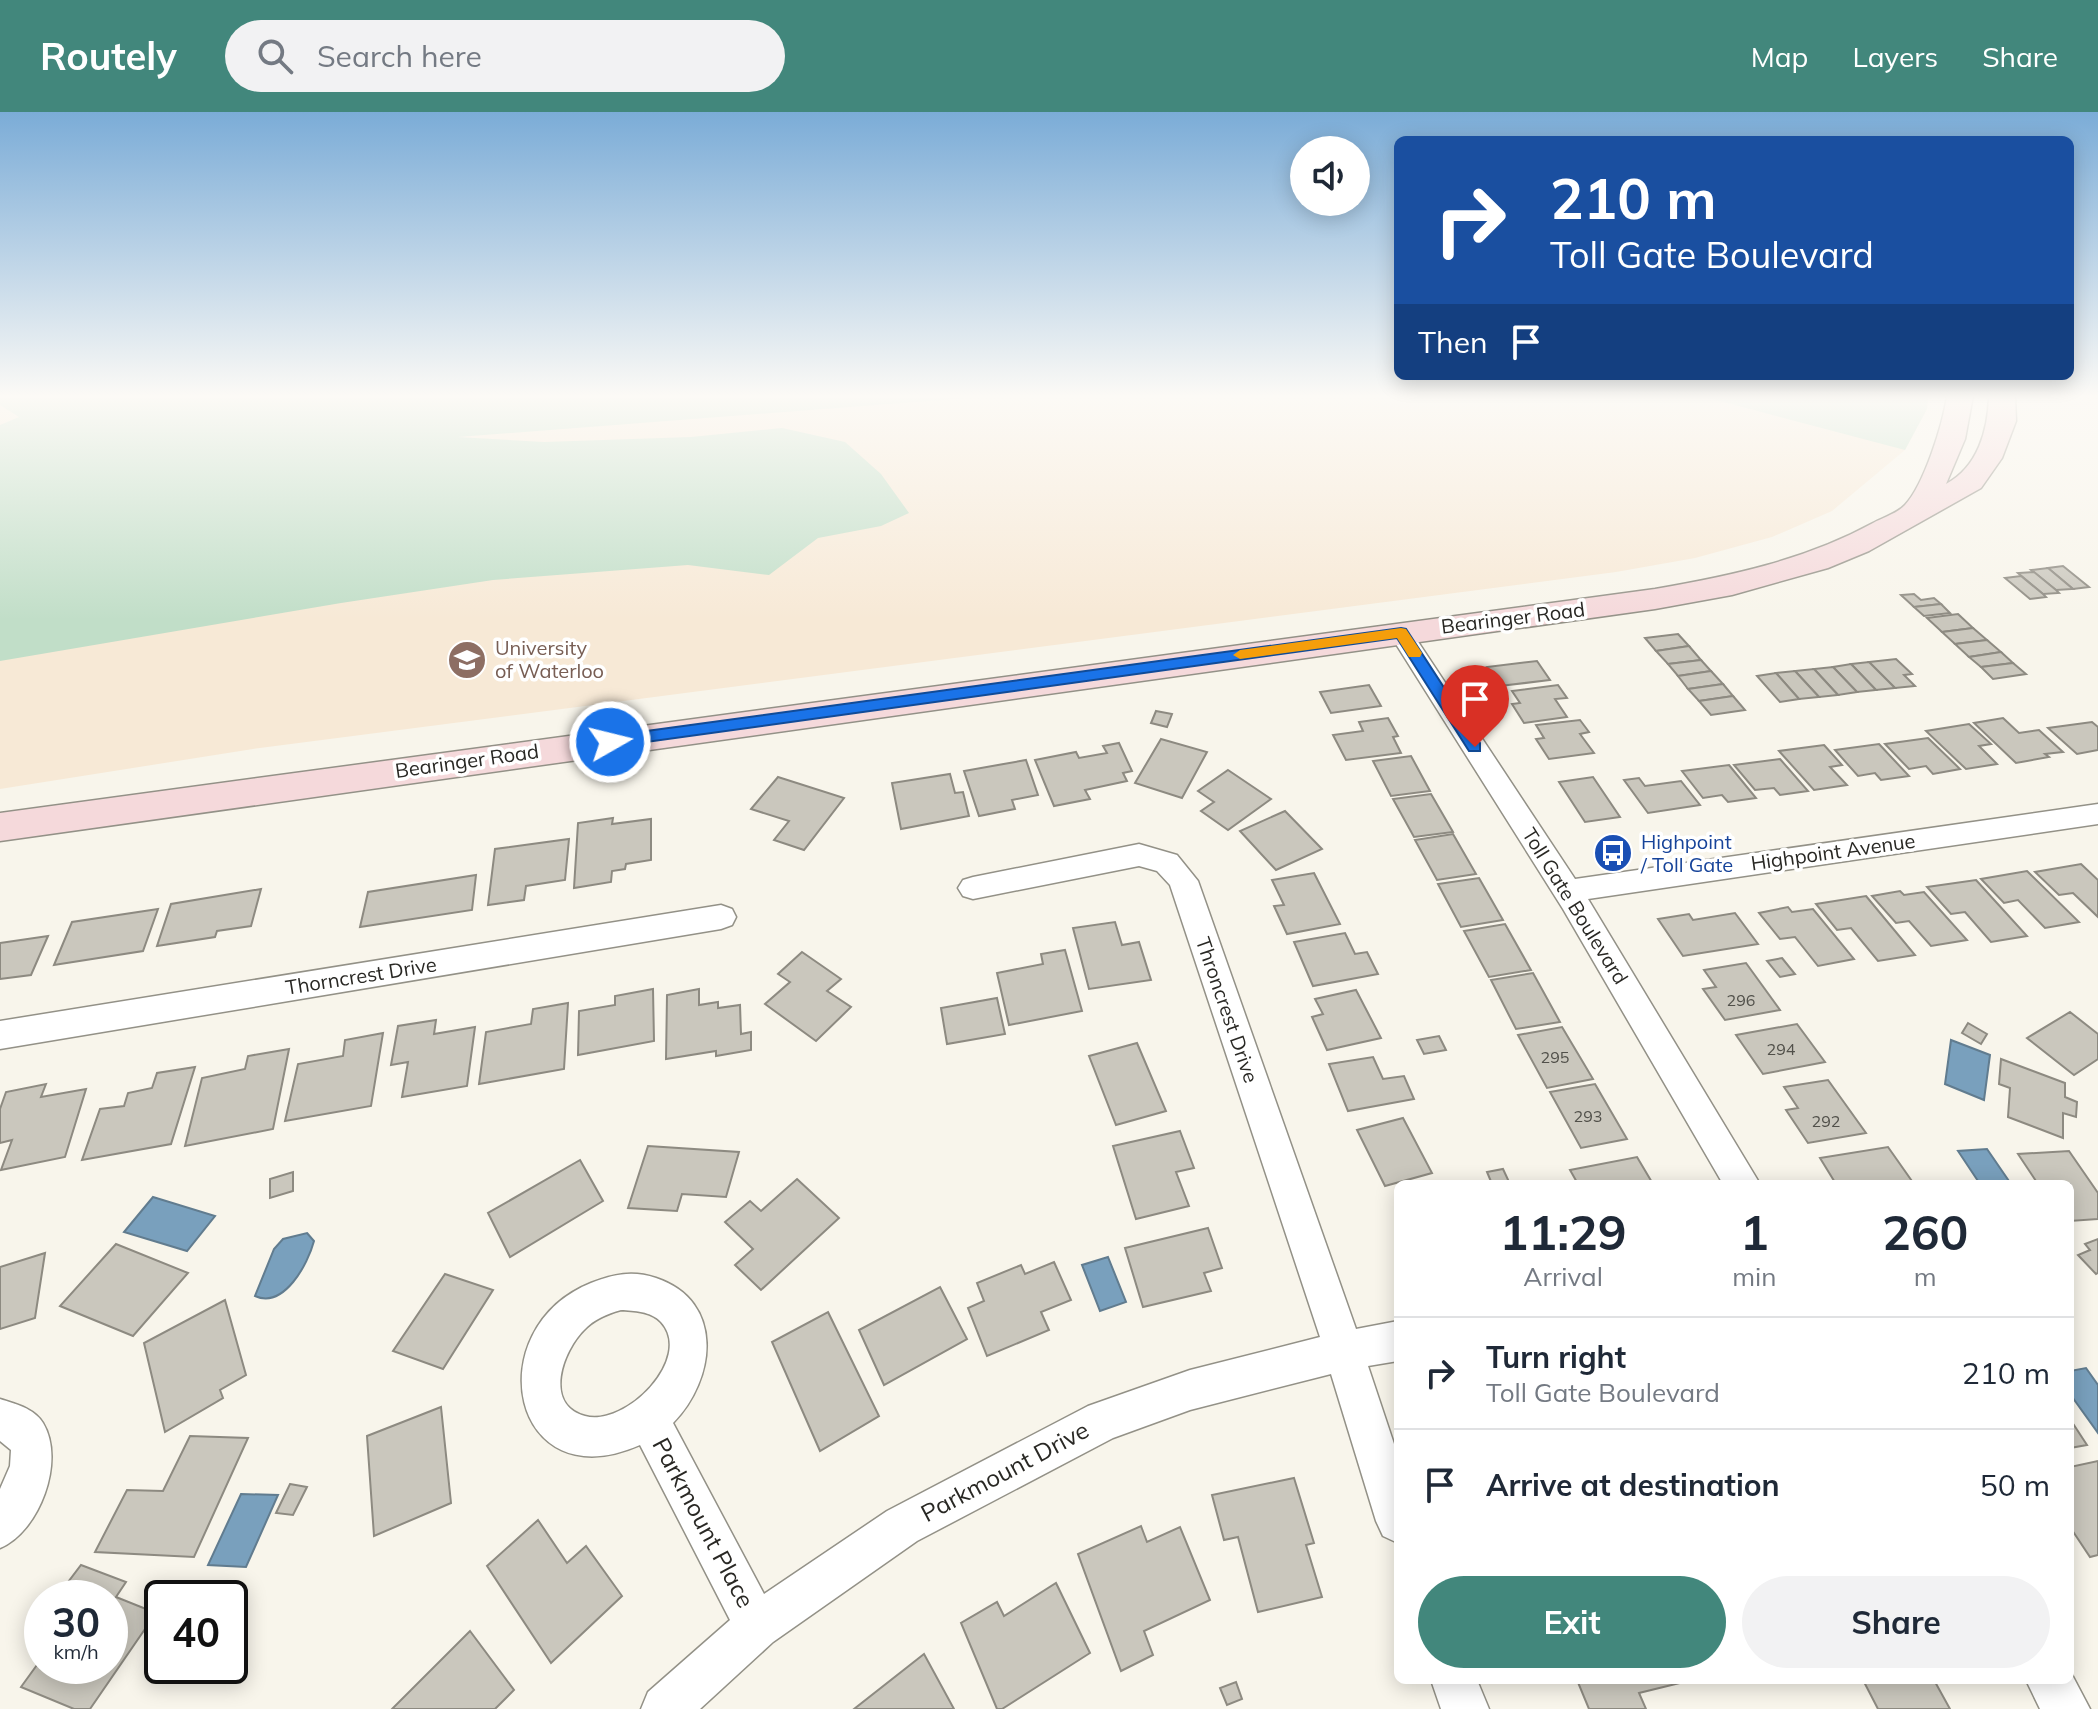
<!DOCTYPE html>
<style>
:root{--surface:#fff;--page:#f2f2f3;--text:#1f2937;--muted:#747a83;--line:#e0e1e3;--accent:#42877c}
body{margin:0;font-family:Mulish,sans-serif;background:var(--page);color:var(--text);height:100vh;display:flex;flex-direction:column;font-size:30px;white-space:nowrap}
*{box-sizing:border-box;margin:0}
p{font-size:26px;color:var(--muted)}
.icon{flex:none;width:44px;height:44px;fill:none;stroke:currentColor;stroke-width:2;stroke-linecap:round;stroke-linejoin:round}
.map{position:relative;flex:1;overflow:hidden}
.drawer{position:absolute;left:1394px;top:1068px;width:680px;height:504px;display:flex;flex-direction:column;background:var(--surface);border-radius:12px;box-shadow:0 4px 20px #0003}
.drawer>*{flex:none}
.hud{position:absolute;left:1394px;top:24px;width:680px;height:244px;border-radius:12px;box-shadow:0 4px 20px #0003;background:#1a4fa0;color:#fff;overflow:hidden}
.controls{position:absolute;left:1290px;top:24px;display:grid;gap:16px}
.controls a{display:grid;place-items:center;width:80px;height:80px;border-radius:50%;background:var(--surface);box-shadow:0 4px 20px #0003;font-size:40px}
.speed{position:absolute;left:24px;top:1468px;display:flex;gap:16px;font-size:40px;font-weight:700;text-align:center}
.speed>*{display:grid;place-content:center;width:104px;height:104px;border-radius:50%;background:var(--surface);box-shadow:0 4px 20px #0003;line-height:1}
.speed small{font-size:20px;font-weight:400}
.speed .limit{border:4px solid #111;border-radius:12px;background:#fff;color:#111}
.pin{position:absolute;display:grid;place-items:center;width:68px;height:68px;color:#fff;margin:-82px -34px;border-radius:50% 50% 50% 0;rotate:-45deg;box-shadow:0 0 8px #0007}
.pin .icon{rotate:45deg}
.me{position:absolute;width:88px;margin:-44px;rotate:82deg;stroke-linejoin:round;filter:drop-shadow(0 0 6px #0008)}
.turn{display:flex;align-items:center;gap:28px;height:168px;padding:0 24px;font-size:36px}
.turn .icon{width:104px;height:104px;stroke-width:2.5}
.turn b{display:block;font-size:56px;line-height:68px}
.then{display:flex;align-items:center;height:76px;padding:0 24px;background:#0003;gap:16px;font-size:30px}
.eta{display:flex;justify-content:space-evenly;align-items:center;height:136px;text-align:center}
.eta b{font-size:48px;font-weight:700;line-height:56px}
.primary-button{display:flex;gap:16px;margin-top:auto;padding:16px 24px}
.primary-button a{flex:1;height:92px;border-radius:48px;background:var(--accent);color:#fff;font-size:32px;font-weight:700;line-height:92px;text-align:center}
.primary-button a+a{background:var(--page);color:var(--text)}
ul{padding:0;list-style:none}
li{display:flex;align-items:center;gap:24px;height:112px;padding:0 24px;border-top:2px solid var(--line)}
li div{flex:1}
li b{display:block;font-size:30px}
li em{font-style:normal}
header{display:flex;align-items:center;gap:48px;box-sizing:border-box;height:112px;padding:0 40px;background:var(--accent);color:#fff}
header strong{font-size:38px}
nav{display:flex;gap:44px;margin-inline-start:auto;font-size:28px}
.search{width:560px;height:72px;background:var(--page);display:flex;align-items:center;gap:20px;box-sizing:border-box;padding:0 28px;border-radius:44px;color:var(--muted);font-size:30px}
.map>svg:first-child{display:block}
.education{fill:#f7e9d6}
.green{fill:#c1dec8}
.water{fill:#79a0bd;stroke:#617c8f;stroke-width:2}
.building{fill:#cac7bd;stroke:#8d8a81;stroke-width:2}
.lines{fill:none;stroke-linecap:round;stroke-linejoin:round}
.street-casing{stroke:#939187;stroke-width:3}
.secondary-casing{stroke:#939187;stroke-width:3}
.street{fill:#fff;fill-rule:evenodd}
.secondary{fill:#f5d9db;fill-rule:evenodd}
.route{fill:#1a73e8;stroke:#114b97;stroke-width:2}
.slow{fill:#f59e0b}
.labels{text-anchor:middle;stroke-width:7;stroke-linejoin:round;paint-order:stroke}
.number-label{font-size:16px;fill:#51504a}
.street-label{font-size:20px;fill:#292824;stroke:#fff}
.education-label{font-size:20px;fill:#785e54;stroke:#fff;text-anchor:start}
.transit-label{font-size:20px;fill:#164399;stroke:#fff;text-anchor:start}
.near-street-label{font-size:24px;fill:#292824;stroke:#fff}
</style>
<header>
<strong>Routely</strong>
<div class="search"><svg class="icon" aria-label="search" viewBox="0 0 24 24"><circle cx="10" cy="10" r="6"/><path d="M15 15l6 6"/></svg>Search here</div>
<nav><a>Map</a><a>Layers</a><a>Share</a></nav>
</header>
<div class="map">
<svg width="2098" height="1597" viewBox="0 0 2098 1597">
<rect width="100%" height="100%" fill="#f8f5eb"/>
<polygon class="education" points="0,284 1928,284 1927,297 1905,338 1832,399 1772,425 1695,446 1616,460 253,637 0,677"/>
<g class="green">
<polygon points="0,284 993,284 458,325 544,330 691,325 782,316 845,330 881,362 909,401 881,414 818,426 769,463 688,453 493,468 341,491 0,549 0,313 19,305 0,293"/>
<polygon points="1701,284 1928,284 1927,297 1905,338"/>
</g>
<g class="water">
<polygon points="1951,928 1990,943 1984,988 1945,972"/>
<polygon points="1987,1037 2011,1072 1980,1072 1958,1039"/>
<polygon points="153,1085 215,1104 187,1139 124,1120"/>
<path d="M307,1121L314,1129C308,1152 284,1197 255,1184L274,1137L283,1127Z"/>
<polygon points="1108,1145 1126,1190 1100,1199 1082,1153"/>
<polygon points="2086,1256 2098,1273 2098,1321 2070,1282 2070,1259"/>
<polygon points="241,1382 278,1383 246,1455 208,1453"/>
</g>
<g class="building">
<polygon points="2063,454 2089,475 2073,477 2048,456"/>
<polygon points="2048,456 2073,477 2056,478 2031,458"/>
<polygon points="2034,460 2056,478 2059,481 2043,482 2018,461"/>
<polygon points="2021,464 2043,482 2046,485 2030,487 2005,466"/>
<polygon points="1914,482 1921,488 1934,486 1941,492 1914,495 1901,483"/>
<polygon points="1941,492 1950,501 1924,504 1914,495"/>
<polygon points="1958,502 1973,516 1942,520 1927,506"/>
<polygon points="1973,516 1987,528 1955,532 1942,520"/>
<polygon points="1678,522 1689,534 1656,539 1645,526"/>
<polygon points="1987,528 2001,540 1969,545 1955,532"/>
<polygon points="1689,534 1701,548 1668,552 1656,539"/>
<polygon points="2001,540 2013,551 1981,555 1969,545"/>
<polygon points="1896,547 1912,562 1904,563 1915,574 1895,576 1869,550"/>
<polygon points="1701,548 1711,559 1678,564 1668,552"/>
<polygon points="1537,549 1550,568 1500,574 1487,555"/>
<polygon points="1869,550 1895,576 1876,578 1851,552"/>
<polygon points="2013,551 2026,562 1993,567 1981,555"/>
<polygon points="1851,552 1876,578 1857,580 1833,555"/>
<polygon points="1833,555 1857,580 1838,583 1814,557"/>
<polygon points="1814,557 1838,583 1819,585 1795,559"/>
<polygon points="1711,559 1723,572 1688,577 1678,564"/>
<polygon points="1795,559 1819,585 1799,587 1776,561"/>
<polygon points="1776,561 1799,587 1780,590 1757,564"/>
<polygon points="1723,572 1733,584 1699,589 1688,577"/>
<polygon points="1369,573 1381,594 1331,601 1320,580"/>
<polygon points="1558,573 1567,586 1555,587 1567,605 1524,611 1512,592 1520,591 1512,579"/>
<polygon points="1733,584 1745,598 1711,603 1699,589"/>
<polygon points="1156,599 1172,602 1167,615 1151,611"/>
<polygon points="1388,606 1398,624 1393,625 1401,641 1346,648 1333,623 1363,619 1359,610"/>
<polygon points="2003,606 2019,621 2039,618 2063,640 2045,642 2049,645 2016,651 1974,611"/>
<polygon points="1580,608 1589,620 1580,622 1594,641 1549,647 1536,627 1544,626 1536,613"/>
<polygon points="2092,610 2098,615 2098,638 2077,642 2048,616"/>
<polygon points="1969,612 1991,632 1979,634 1997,652 1966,657 1926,619"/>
<polygon points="1928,626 1960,657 1933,662 1926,654 1909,657 1885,632"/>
<polygon points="1161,627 1207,640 1182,686 1135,671"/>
<polygon points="1119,631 1132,659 1123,661 1127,669 1085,678 1090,687 1054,694 1035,648 1076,640 1079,646 1107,641 1103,634"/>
<polygon points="1879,632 1909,664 1881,668 1875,661 1858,664 1835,638"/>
<polygon points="1824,633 1842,653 1830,655 1847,673 1814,678 1779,639"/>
<polygon points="1411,644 1430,679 1391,684 1373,649"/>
<polygon points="1780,647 1808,679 1780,683 1774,676 1755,678 1734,653"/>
<polygon points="1026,648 1038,683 1012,688 1015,697 979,704 964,659"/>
<polygon points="1729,653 1756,686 1728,690 1722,683 1703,686 1682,659"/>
<polygon points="1228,658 1271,687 1228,718 1201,699 1214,690 1198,679"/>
<polygon points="950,662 955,681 963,680 969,704 901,717 892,671"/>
<polygon points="778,665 844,686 804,738 774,728 789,709 751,697"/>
<polygon points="1593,665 1620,705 1585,710 1559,670"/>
<polygon points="1639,666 1645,674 1681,669 1700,693 1648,701 1624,668"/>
<polygon points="1431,682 1453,720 1414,725 1393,687"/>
<polygon points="1285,699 1322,737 1276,758 1240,719"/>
<polygon points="613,706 612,712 651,707 651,748 626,752 625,757 612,759 611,770 574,776 578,711"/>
<polygon points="1453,722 1476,762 1437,768 1415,728"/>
<polygon points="569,727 565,768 526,774 524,788 488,793 495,737"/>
<polygon points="2081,752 2098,768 2098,805 2073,781 2059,783 2035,760"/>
<polygon points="2027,759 2079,810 2045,816 2018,788 2004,791 1981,767"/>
<polygon points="1314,761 1340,812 1287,822 1274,794 1284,793 1272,768"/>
<polygon points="476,763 472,798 360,815 368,780"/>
<polygon points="1479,766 1503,808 1461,815 1438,772"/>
<polygon points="1976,768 2027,824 1991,830 1965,800 1951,802 1927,775"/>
<polygon points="261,777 251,814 217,819 215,825 157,834 171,792"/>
<polygon points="1900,779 1904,783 1924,780 1967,828 1931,834 1909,809 1896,811 1872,784"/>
<polygon points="1866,784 1915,843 1878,849 1851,816 1837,818 1816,792"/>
<polygon points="1788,795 1792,800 1813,797 1854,847 1818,854 1795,825 1780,827 1759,801"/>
<polygon points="158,797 143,839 54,853 72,810"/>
<polygon points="1735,801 1758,832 1683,844 1658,807 1689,802 1693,808"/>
<polygon points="1115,810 1122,833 1139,830 1151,868 1089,877 1073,816"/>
<polygon points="1505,812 1531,858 1489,865 1464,819"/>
<polygon points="1345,821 1355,842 1367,840 1378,862 1313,874 1294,830"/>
<polygon points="48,824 31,863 0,867 0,831"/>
<polygon points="1065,838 1082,899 1009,913 997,861 1043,852 1041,842"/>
<polygon points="802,840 841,867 827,879 851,895 816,929 765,892 790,870 778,862"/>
<polygon points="1782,846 1795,862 1780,865 1767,849"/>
<polygon points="1746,851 1780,898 1725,908 1703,877 1716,875 1704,858"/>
<polygon points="1533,861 1560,910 1516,917 1491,868"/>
<polygon points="653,877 654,929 578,943 579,899 615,893 615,884"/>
<polygon points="699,877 699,893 718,890 718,896 740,893 741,922 751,920 751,938 716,944 716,939 666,947 667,883"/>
<polygon points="1356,878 1381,926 1327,938 1312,905 1323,902 1315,887"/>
<polygon points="997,886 1005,922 947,932 941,896"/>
<polygon points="568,891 564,957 479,972 486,920 531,912 533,897"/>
<polygon points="2070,900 2098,922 2098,947 2074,963 2027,926"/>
<polygon points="436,908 434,922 475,915 467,974 402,985 408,950 391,953 398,914"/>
<polygon points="1968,911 1987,922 1981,932 1962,921"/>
<polygon points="1797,912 1825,950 1763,962 1736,923"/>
<polygon points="1562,915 1593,967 1547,976 1518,923"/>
<polygon points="383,921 371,994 285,1009 298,952 343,944 345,928"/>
<polygon points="1439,924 1446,938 1424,942 1417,928"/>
<polygon points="1137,931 1166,999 1116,1013 1089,944"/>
<polygon points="289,937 273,1017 185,1034 202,966 245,957 248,944"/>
<polygon points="1373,945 1383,967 1404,964 1414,987 1348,999 1329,952"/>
<polygon points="2001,947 2065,971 2065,985 2077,990 2076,1005 2063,1001 2063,1026 2008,1005 2010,976 1999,972"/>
<polygon points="195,955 171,1032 82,1048 100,997 124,994 128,981 152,976 157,961"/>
<polygon points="1828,968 1866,1021 1808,1031 1786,998 1798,996 1784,975"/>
<polygon points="46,972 41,985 86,977 65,1045 1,1058 12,1028 0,1031 0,997 6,980"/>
<polygon points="1595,972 1627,1027 1581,1036 1550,980"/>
<polygon points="1403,1006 1432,1061 1385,1074 1357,1018"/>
<polygon points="1180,1019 1194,1056 1176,1060 1189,1094 1136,1107 1113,1034"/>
<polygon points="648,1034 739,1040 726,1085 682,1082 677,1099 628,1096"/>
<polygon points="1888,1035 1914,1072 1836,1072 1820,1046"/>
<polygon points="2069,1039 2098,1081 2098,1107 2070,1109 2070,1072 2038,1072 2018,1042"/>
<polygon points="1637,1045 1653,1072 1578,1072 1570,1058"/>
<polygon points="580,1048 603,1089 510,1145 488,1101"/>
<polygon points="1503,1057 1510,1072 1492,1072 1487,1060"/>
<polygon points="293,1060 293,1079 270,1086 270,1067"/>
<polygon points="797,1067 839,1106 761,1178 735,1153 753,1137 725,1110 750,1089 761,1099"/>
<polygon points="1208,1116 1222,1156 1204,1161 1211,1179 1143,1195 1125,1136"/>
<polygon points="2098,1127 2098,1161 2096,1162 2078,1143 2090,1138 2085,1132"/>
<polygon points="116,1132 188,1161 133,1224 60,1194"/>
<polygon points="45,1141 35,1206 0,1217 0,1155"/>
<polygon points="1054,1150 1071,1188 1041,1200 1049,1218 987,1244 968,1196 984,1189 977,1171 1021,1153 1025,1162"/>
<polygon points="445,1162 493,1178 443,1257 393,1239"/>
<polygon points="940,1175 967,1227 884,1273 859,1218"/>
<polygon points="225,1188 246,1263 220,1278 223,1286 165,1320 144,1231"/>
<polygon points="828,1200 879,1304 820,1339 772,1230"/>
<polygon points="441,1295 451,1391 374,1424 367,1324"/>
<polygon points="2070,1307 2087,1333 2070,1336"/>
<polygon points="190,1324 248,1326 194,1445 95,1440 127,1378 163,1379"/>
<polygon points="2098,1349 2098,1443 2090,1445 2070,1415 2070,1355"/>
<polygon points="1294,1366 1314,1431 1306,1433 1322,1485 1258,1500 1238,1425 1224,1428 1212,1383"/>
<polygon points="290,1372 307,1375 293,1403 276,1401"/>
<polygon points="538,1408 567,1451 586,1434 622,1484 551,1551 487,1454"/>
<polygon points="1141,1414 1147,1430 1180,1415 1210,1488 1144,1519 1153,1543 1121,1559 1078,1442"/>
<polygon points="81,1453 126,1470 116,1485 156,1501 90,1597 74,1597 21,1575 42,1546 42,1554 110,1554 110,1486 56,1486"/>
<polygon points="1056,1471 1090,1541 1002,1597 997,1597 961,1511 997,1490 1004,1504"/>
<polygon points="470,1519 514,1578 495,1597 392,1597"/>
<polygon points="924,1542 954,1597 854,1597"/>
<polygon points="1577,1568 1692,1568 1639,1581 1646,1597 1589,1597"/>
<polygon points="1863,1568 1934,1568 1950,1597 1878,1597"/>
<polygon points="1236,1570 1242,1587 1227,1593 1220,1576"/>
</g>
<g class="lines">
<defs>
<g id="street">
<polygon points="1401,514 1409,516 1575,767 2098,692 2098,712 1588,787 1760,1072 1723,1072 1563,797 1389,521 1393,516"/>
<path d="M1139,732L1177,743L1198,769L1356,1217L1398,1209V1249L1368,1254L1398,1344V1431L1383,1424L1376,1409L1331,1262L1190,1298L1113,1326L917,1429L773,1530L700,1597H641L648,1580L730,1508L640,1333C511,1390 477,1217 591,1171C613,1162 633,1158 656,1166C725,1189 716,1267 673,1311L764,1482L887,1399L1088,1294L1190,1258L1320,1225L1170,773L1157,759L1139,754L973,787L963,784L958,776L963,768L973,765ZM621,1198C634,1199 651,1199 661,1210C694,1246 626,1315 585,1304C543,1292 563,1239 584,1218C594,1207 607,1202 621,1198Z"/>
<polygon points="721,793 732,797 736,805 732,813 721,817 0,937 0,909"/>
<path d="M0,1287C15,1292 34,1296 43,1311C66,1349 39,1420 0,1436V1377L10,1354L11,1338L0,1329Z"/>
<polygon points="2070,1559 2090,1597 2040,1597 2026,1568 2070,1568"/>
<polygon points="1431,1568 1477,1568 1489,1597 1441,1597"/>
</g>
<path id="secondary" d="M1947,284H1973L1965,327L1946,372C1978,355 1988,318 1989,284H2015L2016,309L2002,346L1981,376L1869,439L1828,456L1732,483L1655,497L0,729V701L1655,477C1731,464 1805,448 1873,411C1882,406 1898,401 1905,393C1924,373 1943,312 1947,284Z"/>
</defs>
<use href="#street" class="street-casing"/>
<use href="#secondary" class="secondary-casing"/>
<use href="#street" class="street"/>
<use href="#secondary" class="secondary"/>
</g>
<linearGradient id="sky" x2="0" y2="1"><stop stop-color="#7bacd7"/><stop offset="0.56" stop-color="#fcfaf6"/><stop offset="1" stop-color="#fcfaf6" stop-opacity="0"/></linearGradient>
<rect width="2098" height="508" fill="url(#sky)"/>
<polygon class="route" points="1401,516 1406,517 1480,631 1480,639 1469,639 1397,526 610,635 602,630 610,624"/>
<polygon class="slow" points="1401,516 1406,517 1422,541 1420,545 1409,545 1397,526 1240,547 1233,543 1240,538"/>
<defs>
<symbol id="university-disc" viewBox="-11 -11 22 22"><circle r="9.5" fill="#8d6e63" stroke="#fff"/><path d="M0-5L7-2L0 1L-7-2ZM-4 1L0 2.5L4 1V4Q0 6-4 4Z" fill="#fff"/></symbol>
<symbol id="bus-disc" viewBox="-11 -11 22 22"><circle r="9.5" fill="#1a4fb4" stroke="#fff"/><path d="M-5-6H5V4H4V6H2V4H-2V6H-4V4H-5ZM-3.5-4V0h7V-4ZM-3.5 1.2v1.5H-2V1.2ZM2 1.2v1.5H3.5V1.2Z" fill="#fff"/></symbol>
</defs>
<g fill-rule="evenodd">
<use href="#university-disc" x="445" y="526" width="44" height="44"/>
<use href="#bus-disc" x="1591" y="719" width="44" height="44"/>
</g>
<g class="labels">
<g class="number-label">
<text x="1741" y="894">296</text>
<text x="1781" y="943">294</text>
<text x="1555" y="951">295</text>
<text x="1588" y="1010">293</text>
<text x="1826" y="1015">292</text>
</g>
<g class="street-label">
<text transform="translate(1513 506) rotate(-7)" y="7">Bearinger Road</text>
<text transform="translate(467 649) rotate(-8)" y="7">Bearinger Road</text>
<text transform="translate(1833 740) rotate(-8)" y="7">Highpoint Avenue</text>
<text transform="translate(1575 794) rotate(58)" y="7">Toll Gate Boulevard</text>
<text transform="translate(361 864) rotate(-9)" y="7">Thorncrest Drive</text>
<text transform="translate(1227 898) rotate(71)" y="7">Throncrest Drive</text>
</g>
<g class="education-label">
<text x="495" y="543">University<tspan x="495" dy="23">of Waterloo</tspan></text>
</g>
<g class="transit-label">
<text x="1641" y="737">Highpoint<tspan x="1641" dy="23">/ Toll Gate</tspan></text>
</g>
<g class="near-street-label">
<text transform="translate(1005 1360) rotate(-28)" y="8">Parkmount Drive</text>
<text transform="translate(703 1411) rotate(62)" y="8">Parkmount Place</text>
</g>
</g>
</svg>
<div class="controls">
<a><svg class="icon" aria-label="sound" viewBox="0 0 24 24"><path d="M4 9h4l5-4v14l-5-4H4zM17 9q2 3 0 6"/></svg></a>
</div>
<div class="speed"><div>30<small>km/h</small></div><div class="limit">40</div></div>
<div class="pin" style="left:1475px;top:635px;background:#d93025"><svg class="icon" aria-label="arrive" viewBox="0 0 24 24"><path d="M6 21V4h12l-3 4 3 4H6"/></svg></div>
<svg class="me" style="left:610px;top:630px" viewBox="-20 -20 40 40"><circle r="17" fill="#1a73e8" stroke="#fff" stroke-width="3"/><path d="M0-11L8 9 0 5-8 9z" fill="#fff"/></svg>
<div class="hud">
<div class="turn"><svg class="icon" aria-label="right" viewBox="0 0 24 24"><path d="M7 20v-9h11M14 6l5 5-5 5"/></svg><div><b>210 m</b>Toll Gate Boulevard</div></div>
<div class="then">Then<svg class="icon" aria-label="arrive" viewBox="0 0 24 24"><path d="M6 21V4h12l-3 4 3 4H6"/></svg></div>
</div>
<section class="drawer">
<div class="eta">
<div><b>11:29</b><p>Arrival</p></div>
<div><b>1</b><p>min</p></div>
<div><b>260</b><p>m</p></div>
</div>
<ul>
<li><svg class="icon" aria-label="right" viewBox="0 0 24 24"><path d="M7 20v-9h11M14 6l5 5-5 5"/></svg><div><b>Turn right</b><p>Toll Gate Boulevard</p></div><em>210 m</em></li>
<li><svg class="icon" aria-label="arrive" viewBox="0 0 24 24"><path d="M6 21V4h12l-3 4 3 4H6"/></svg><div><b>Arrive at destination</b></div><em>50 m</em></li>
</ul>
<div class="primary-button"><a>Exit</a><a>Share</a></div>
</section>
</div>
